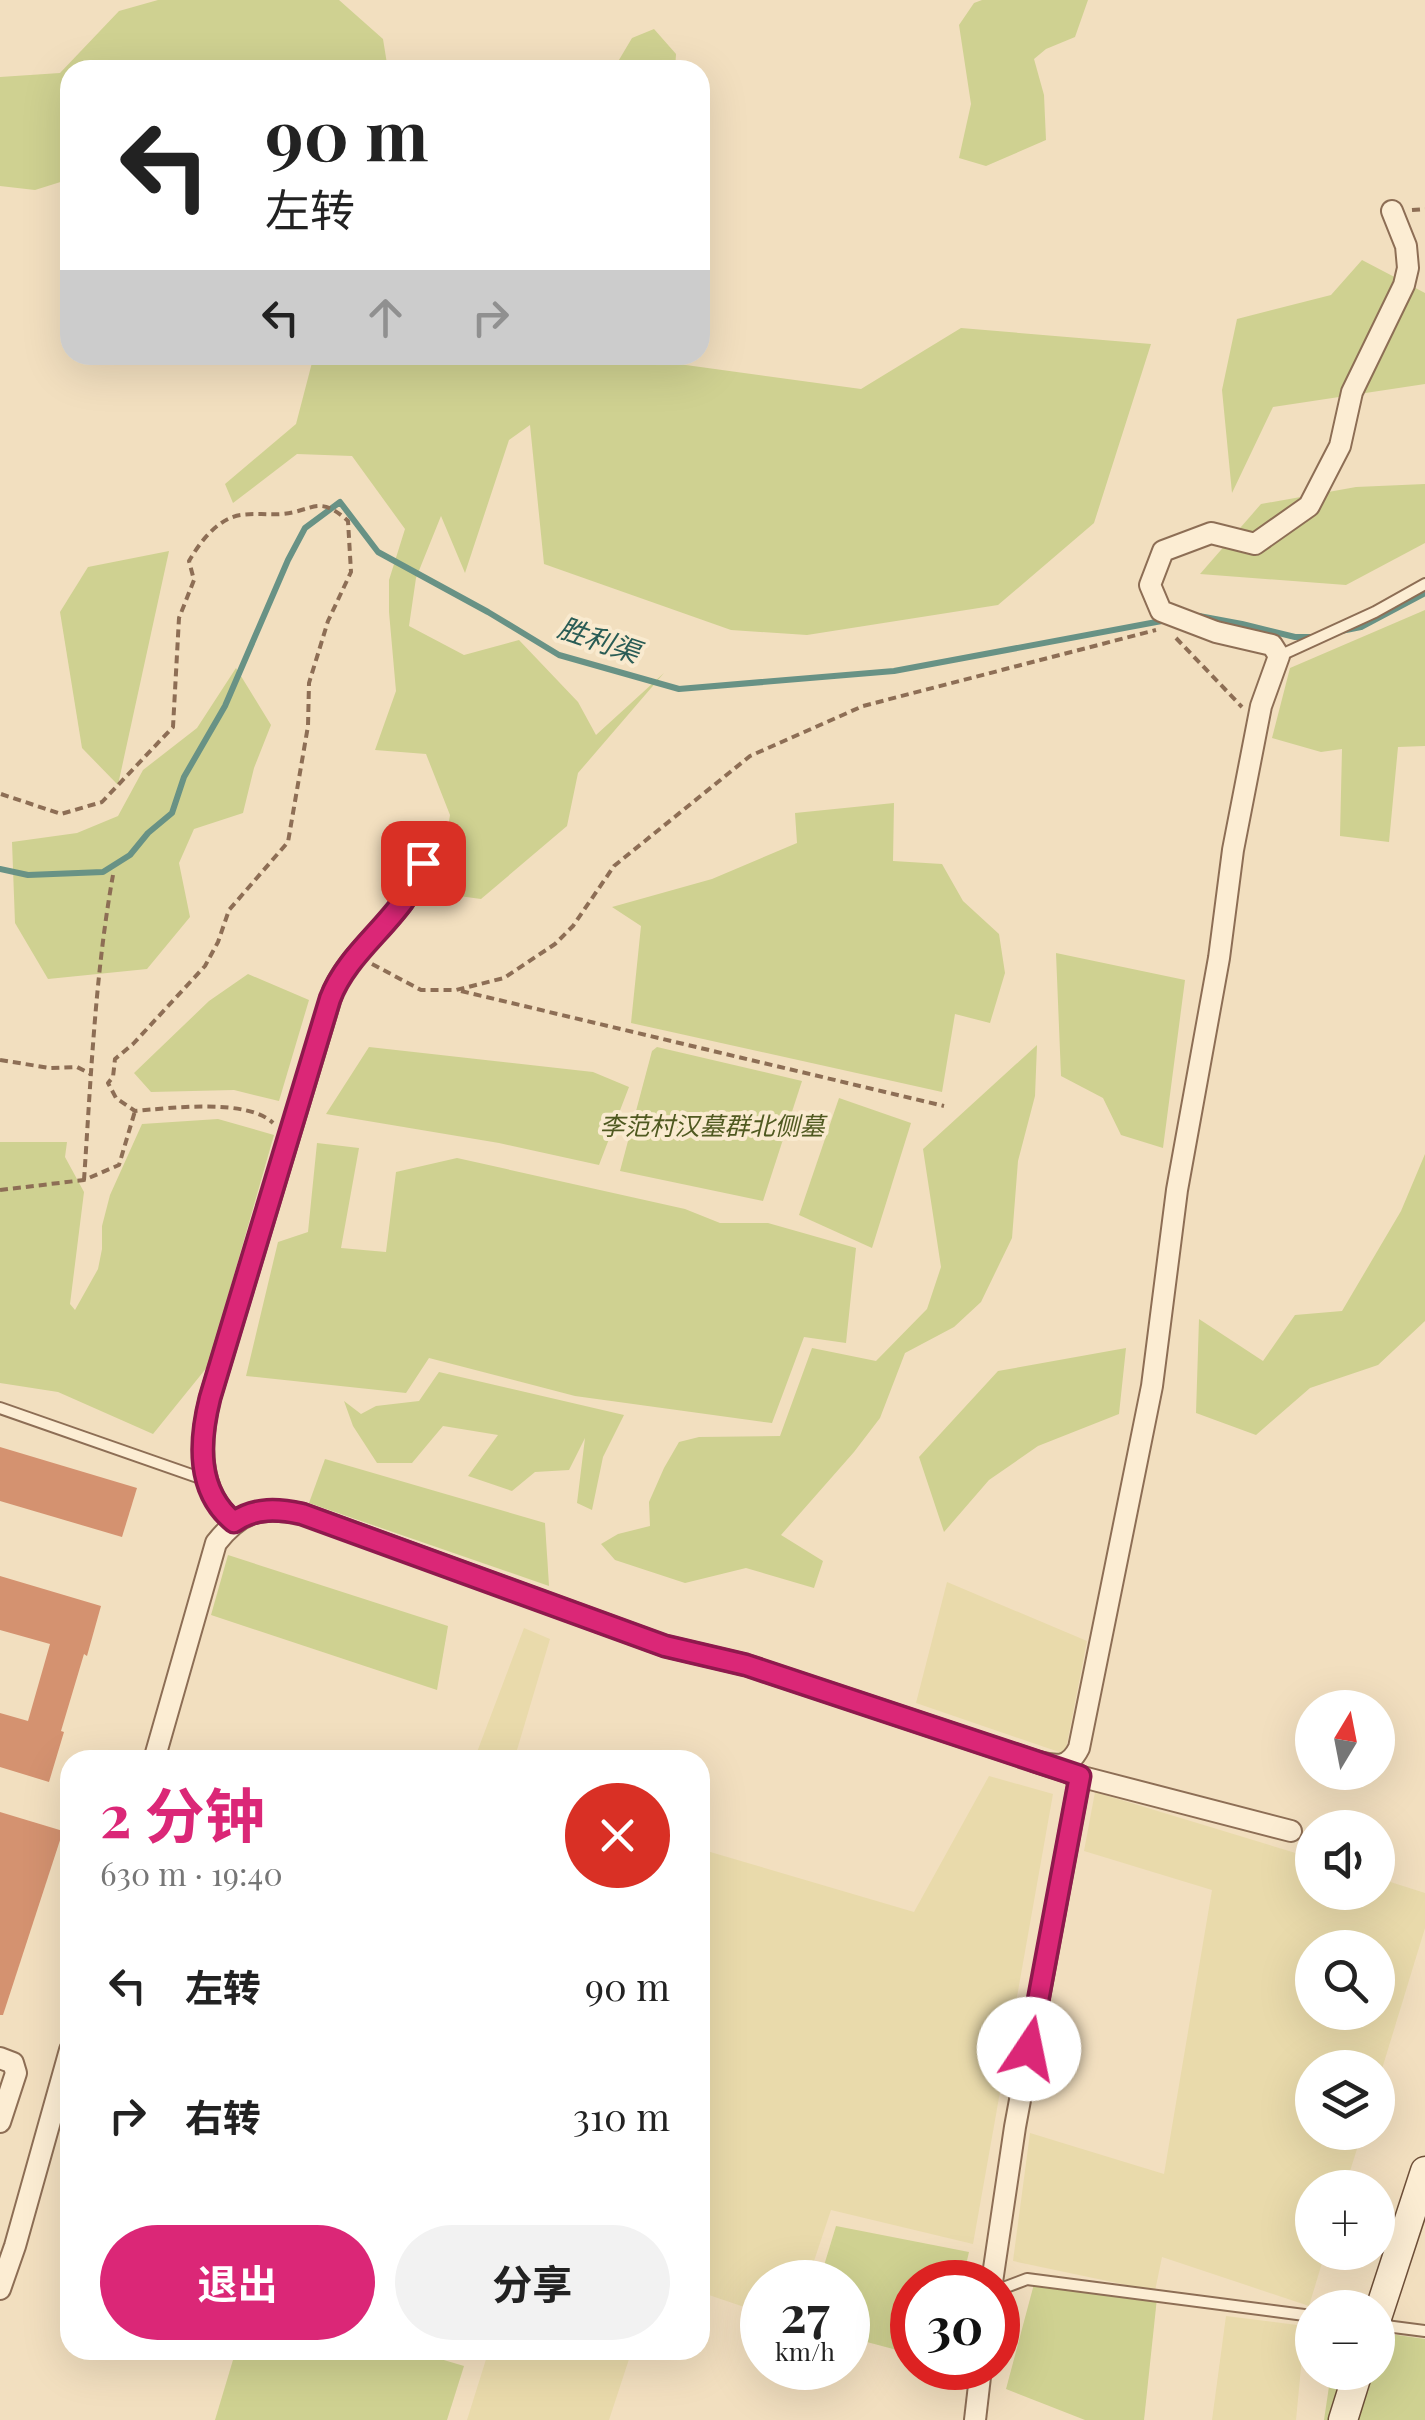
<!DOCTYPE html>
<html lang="zh">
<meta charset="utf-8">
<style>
:root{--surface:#fff;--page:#f2f2f2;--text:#222;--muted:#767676;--accent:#db2777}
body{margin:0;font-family:"Playfair Display","Noto Sans SC",serif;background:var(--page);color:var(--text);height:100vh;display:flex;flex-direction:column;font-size:38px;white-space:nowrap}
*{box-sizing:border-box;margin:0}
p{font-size:32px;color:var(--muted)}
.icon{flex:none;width:55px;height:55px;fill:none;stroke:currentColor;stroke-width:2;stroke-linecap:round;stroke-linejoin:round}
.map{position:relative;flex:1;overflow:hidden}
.side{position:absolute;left:60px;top:1750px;width:650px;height:610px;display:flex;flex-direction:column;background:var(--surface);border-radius:30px;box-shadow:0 10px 40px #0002}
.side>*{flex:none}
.top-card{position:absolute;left:60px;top:60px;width:650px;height:305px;border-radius:30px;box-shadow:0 10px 40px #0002;background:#fff;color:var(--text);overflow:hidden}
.needle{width:65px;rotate:10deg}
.controls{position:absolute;left:1295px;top:1690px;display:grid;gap:20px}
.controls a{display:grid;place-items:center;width:100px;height:100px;border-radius:50%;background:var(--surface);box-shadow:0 10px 40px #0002;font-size:50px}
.speed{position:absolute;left:740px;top:2260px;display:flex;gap:20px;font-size:50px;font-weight:700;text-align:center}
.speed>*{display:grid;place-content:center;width:130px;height:130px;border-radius:50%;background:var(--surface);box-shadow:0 10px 40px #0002;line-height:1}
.speed small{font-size:25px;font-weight:400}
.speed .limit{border:15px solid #d22;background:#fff;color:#111}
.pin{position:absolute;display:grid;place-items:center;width:85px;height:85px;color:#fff;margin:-42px;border-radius:20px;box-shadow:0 5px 15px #0006}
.me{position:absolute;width:110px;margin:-55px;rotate:11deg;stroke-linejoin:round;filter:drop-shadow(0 0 8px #0008)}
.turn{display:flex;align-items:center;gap:35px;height:210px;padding:0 40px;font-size:45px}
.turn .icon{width:130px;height:130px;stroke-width:2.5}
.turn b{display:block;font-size:70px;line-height:85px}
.lanes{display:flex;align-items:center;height:95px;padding:0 40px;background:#0003;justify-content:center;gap:50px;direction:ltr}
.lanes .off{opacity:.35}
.round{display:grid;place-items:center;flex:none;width:105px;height:105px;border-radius:52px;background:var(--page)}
.summary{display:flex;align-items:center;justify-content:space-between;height:170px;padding:0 40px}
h1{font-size:60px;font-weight:700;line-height:75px;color:var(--accent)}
.action{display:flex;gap:20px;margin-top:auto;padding:20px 40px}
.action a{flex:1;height:115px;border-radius:60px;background:var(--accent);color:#fff;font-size:40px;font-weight:700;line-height:115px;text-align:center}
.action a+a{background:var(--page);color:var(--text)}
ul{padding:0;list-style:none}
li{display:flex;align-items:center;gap:30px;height:130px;padding:0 40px}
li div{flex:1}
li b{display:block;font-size:38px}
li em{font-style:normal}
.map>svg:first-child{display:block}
.farmland{fill:#e9daab;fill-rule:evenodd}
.green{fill:#cfd191}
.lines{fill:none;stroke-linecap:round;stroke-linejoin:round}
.stream{stroke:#689285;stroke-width:6}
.building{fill:#d49270}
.lane-casing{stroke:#8d6e55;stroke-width:14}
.street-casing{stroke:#8d6e55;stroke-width:24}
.secondary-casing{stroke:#6e4f38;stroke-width:31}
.path{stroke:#8d6e55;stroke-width:4;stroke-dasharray:8 5;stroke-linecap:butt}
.lane{stroke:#fcedd3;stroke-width:10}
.street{stroke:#fcedd3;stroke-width:20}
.secondary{stroke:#fcedd3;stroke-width:28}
.route-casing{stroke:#8e194d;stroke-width:25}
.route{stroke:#db2777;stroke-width:18}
.labels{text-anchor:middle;stroke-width:8;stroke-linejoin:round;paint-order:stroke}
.park-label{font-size:25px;font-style:italic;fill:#4f5920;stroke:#f9eacf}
.water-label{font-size:28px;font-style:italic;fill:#295c55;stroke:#f9eacf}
</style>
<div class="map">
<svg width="1425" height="2420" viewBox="0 0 1425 2420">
<rect width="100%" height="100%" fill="#f2dfbf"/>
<g class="farmland">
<polygon points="947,1582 1087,1641 1065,1754 916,1703"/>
<polygon points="524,1628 550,1639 514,1760 474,1760"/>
<polygon points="989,1776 1053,1794 973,2244 831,2210 807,2282 762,2282 762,2313 700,2292 700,1849 914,1912"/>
<path d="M1095,1792L1312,1858V1892H1378V1878L1425,1893V1928L1378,2082V2068H1312V2132L1362,2133L1345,2187L1312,2188V2252L1325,2253L1309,2306L1162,2257L1155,2291L1013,2261L1030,2133L1164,2174L1212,1890L1084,1851ZM1312,1948H1378V2012H1312Z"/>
<polygon points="1226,2316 1305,2326 1296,2420 1212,2420"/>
<polygon points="480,2350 632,2350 609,2420 467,2420 488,2353"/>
</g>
<g class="green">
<polygon points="158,0 339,0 383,39 388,70 70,70 70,179 35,190 0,186 0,77 60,73 119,11"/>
<polygon points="982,0 1088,0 1075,37 1046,49 1034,59 1044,95 1046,140 986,166 959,158 971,104 959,25 974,3"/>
<polygon points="654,29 676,54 675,70 549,70 554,67 616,65 632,38"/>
<polygon points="1362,260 1425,293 1425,384 1273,407 1232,493 1222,390 1237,319 1331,295"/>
<polygon points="961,328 1151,344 1094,523 998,605 807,635 731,630 544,564 530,425 509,440 465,573 441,516 416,578 409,626 464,655 519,640 578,702 596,735 664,673 578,773 567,826 481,899 437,893 450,815 426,754 375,750 396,691 389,612 389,580 405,529 352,456 297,454 233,503 225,484 296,424 314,355 658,355 664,362 861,389"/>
<polygon points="1425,484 1425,543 1346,585 1200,574 1261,504 1356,487"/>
<polygon points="169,551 118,785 82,748 60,612 88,567"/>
<polygon points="1425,610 1425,746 1398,747 1389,842 1340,836 1342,749 1321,752 1272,738 1290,668"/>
<polygon points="236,668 271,725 254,768 243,813 194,829 179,863 190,917 147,969 48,979 15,923 12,842 77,833 118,816 143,770 197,728"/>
<polygon points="894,803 893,861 942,864 963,901 999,934 1005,973 990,1023 955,1014 942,1092 631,1023 641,926 612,907 712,879 797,843 795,813"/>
<polygon points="1056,953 1185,980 1163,1148 1121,1135 1103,1098 1061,1076"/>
<polygon points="248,974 309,1000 279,1101 234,1090 151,1092 134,1073 209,1001"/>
<polygon points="1037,1045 1035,1096 1018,1161 1012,1238 981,1302 954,1327 905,1353 880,1418 854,1452 781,1535 823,1561 814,1588 746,1568 685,1583 615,1560 601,1544 618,1534 650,1526 649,1502 664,1468 679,1442 699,1437 780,1436 812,1348 876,1361 927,1309 941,1267 923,1149"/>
<polygon points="369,1047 593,1072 629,1087 599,1165 499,1143 326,1114"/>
<polygon points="657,1047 802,1081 763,1201 620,1171 652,1051"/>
<polygon points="839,1098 911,1123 872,1248 799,1215"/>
<polygon points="218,1119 274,1135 208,1366 153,1434 58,1392 0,1383 0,1142 67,1142 65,1157 84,1192 70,1304 75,1310 98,1269 102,1249 102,1226 110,1195 142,1124"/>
<polygon points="317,1143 359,1148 341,1248 386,1252 396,1172 457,1158 685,1209 720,1223 768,1223 856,1248 846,1343 804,1337 772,1423 575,1396 429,1358 406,1393 246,1376 278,1242 308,1232"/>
<polygon points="1425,1154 1425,1321 1378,1365 1310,1388 1256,1435 1196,1413 1199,1319 1263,1361 1295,1315 1342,1311 1401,1211"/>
<polygon points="1126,1348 1119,1414 1038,1446 989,1480 944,1532 919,1457 998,1371"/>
<polygon points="439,1372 624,1415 603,1457 592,1510 577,1503 585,1438 569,1470 535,1472 512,1491 468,1476 498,1435 443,1426 412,1463 377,1463 353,1426 344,1401 361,1414 376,1406 419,1401"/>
<polygon points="325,1459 545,1523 549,1586 309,1503"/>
<polygon points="228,1555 448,1626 437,1690 211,1615"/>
<polygon points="836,2226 969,2252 962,2282 912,2282 912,2354 848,2337 848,2282 819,2282"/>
<polygon points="1034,2284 1157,2298 1144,2420 1085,2420 1006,2389"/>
<polygon points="1390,2334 1425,2339 1425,2420 1324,2420 1331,2373 1378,2372 1378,2335"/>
<polygon points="236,2350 410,2350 464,2366 447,2420 215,2420"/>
</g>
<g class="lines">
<g class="stream">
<polyline points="1199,616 1242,624 1295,637 1314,637"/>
<polyline points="1341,631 1361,627 1425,593"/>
<polyline points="0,869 28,875 103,872 130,855 148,833 172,813 184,777 225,706 288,560 305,528 340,502 378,552 488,612 559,655 679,689 894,671 1167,620"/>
</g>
</g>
<g class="building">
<polygon points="0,1447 137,1488 122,1537 0,1501"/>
<polygon points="0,1576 101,1606 87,1656 84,1654 61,1731 64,1732 49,1782 0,1767 0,1713 28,1721 50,1644 0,1630"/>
<polygon points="0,1812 63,1831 3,2015 0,2015"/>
</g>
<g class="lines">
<defs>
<g id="lane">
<polyline points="1279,656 1375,612 1425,584"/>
<polyline points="0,1408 206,1480"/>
<polyline points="998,2290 1027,2279 1312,2316"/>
<polyline points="1378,2325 1425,2331"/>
</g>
<g id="street">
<path d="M234,1522C197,1491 199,1442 210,1398L333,991C355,942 407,917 423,863"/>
<path d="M154,1760L216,1543C242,1510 262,1506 303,1514L665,1646L746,1665L1044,1764"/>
<polyline points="1071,1774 1291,1831"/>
<polyline points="0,2058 13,2063 16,2073 0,2122"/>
<path d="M992,2282L1015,2127L1080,1776L1034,1761C1055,1766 1068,1770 1079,1748L1152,1386L1177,1190L1219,958L1233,850L1261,706L1279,656L1272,645L1216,632L1161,611L1150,585L1163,551L1211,533L1255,544L1309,506L1340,446L1352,392L1404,285L1408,268L1406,246L1392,211"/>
<polyline points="0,2289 15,2246 70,2050"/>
<polyline points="975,2420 981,2368"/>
</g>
<g id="secondary">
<polyline points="1378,2315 1425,2171"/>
<polyline points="1343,2420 1358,2372"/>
</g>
</defs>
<use href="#lane" class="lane-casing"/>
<use href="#street" class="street-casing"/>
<use href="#secondary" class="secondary-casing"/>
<g class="path">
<polyline points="1412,210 1425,209"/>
<polyline points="1176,638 1242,707"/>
<path d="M1,794L61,814L102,802L173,727L179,618L194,580L189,561C200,542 218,518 241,515C255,513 268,515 282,514C314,511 318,494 348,521L351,572L328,621L309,683L308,726L288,842L229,910L218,942L205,966L133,1044L115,1059L113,1077L108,1083L116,1098L135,1111C170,1108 247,1098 273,1123"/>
<polyline points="372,964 421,990 456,990 504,978 555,944 573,926 614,866 750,756 863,706 1156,630"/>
<polyline points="461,991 944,1106"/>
<polyline points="0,1060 50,1068 77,1067 91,1074"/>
<path d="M84,1180C91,1078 95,975 113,875"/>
<polyline points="0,1190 84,1180 119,1165 135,1111"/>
</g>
<use href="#lane" class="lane"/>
<use href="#street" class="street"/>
<use href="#secondary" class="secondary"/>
</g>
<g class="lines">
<defs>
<path id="route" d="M423,863C406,918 350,946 330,999L210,1398C199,1442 196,1491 234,1522C255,1507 279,1509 302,1514L665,1646L746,1665L1080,1776L1029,2049"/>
</defs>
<use href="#route" class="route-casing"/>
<use href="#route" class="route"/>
</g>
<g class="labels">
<g class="park-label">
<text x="712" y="1135">李范村汉墓群北侧墓</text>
</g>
<g class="water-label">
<text transform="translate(599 640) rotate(19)" y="10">胜利渠</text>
</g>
</g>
</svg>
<div class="controls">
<a><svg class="needle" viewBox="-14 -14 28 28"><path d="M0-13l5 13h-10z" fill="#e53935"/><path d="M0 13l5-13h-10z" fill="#767676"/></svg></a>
<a><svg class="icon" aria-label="sound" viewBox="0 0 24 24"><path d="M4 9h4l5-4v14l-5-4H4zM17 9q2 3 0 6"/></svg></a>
<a><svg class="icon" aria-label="search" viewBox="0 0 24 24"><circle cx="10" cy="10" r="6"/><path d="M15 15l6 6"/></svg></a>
<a><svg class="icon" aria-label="layers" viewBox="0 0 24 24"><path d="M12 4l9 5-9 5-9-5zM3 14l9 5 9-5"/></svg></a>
<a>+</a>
<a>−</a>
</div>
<div class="speed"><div>27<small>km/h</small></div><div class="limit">30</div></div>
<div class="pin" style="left:423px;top:863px;background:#d93025"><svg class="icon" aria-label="arrive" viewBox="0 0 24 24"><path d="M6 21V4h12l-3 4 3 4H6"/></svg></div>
<svg class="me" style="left:1029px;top:2049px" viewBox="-20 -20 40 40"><circle r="19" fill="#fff"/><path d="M0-13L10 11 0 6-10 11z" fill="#db2777"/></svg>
<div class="top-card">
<div class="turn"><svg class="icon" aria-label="left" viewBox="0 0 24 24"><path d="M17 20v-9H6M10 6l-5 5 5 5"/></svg><div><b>90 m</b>左转</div></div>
<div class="lanes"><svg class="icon" aria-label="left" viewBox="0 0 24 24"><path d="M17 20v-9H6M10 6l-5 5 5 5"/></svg><svg class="icon off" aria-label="ahead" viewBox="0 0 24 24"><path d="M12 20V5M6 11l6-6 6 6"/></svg><svg class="icon off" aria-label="right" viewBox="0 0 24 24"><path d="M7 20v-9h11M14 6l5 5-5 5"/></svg></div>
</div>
<section class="side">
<div class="summary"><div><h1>2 分钟</h1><p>630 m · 19:40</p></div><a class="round" style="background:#d93025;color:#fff"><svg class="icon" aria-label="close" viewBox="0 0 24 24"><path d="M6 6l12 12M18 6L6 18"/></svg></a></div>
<ul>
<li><svg class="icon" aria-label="left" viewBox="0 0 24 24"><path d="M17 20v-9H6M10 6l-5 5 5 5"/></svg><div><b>左转</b></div><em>90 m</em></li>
<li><svg class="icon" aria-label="right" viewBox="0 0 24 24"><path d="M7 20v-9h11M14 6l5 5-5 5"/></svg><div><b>右转</b></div><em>310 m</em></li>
</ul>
<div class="action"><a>退出</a><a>分享</a></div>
</section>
</div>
